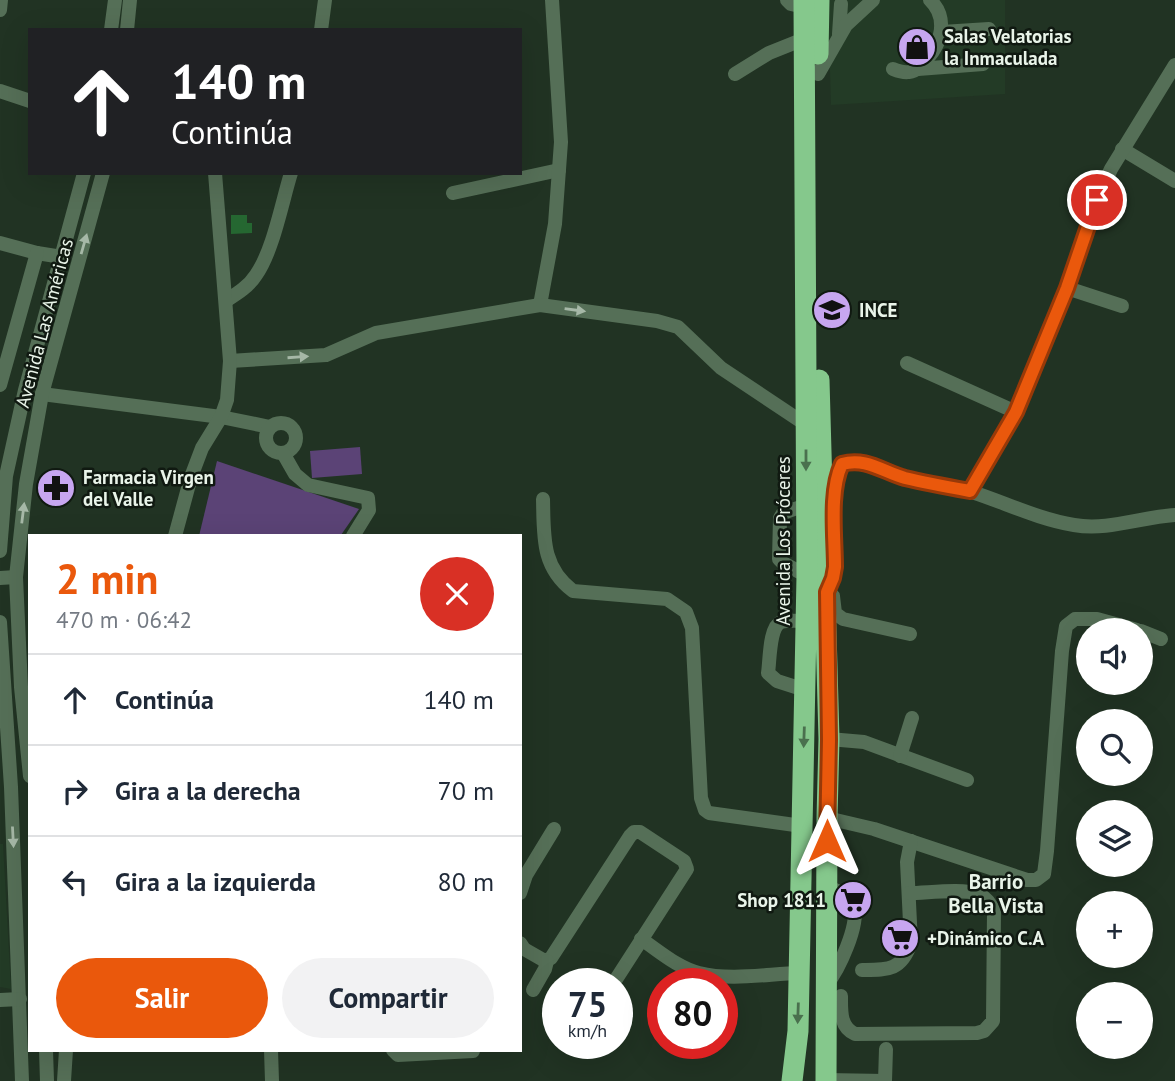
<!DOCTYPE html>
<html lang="es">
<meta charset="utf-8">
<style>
:root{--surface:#fff;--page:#f2f2f3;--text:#1f2937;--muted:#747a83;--line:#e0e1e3;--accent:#ea580c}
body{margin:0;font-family:"PT Sans",sans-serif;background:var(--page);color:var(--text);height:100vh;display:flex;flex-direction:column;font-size:26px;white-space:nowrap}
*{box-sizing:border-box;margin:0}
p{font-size:23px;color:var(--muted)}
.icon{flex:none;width:38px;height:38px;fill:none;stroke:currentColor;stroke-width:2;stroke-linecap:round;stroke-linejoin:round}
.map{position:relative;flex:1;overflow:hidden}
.side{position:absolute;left:28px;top:534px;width:494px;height:518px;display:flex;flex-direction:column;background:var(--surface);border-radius:0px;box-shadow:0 7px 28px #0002}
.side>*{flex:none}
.hud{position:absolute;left:28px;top:28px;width:494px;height:147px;border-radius:0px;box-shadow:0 7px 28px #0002;background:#202124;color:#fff;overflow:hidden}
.controls{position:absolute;left:1076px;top:618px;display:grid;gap:14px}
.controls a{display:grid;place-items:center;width:77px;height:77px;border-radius:50%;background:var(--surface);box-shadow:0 7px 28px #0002;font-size:35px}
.speed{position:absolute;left:542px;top:968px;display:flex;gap:14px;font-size:35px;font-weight:700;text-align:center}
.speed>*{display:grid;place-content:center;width:91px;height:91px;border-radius:50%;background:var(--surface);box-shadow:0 7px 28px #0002;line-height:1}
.speed small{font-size:18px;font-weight:400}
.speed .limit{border:10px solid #d22;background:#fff;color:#111}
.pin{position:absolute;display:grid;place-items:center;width:60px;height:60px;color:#fff;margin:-30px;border:4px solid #fff;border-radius:50%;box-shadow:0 2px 7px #0007}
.me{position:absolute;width:77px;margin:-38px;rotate:0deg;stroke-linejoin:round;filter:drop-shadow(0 0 5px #0008)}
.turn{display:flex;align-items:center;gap:24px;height:147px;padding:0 28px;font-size:32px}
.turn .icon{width:91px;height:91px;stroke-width:2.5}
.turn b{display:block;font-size:49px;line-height:60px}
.round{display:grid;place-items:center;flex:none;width:74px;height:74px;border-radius:37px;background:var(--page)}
.head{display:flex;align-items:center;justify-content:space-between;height:119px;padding:0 28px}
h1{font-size:42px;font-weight:700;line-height:52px;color:var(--accent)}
.action{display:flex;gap:14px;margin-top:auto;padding:14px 28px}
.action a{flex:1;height:80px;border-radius:42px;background:var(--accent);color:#fff;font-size:28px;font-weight:700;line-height:80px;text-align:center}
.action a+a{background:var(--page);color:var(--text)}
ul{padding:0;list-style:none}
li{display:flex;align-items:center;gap:21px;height:91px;padding:0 28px;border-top:2px solid var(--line)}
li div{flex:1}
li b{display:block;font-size:26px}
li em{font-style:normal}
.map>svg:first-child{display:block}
.built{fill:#233b26}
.green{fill:#5b4376}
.building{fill:#256731}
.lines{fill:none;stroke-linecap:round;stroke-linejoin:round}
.minor{stroke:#556f57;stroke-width:14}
.highway{stroke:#85c88c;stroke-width:21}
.oneway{fill:#a6b8a7}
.oneway2{fill:#4a704e}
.route-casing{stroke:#983908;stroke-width:18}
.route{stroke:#ea580c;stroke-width:12}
.labels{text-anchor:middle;stroke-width:5;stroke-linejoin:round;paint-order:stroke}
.poi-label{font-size:19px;font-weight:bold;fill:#e9f4e9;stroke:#101911;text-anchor:start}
.street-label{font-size:19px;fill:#e9f4e9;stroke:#101911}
.neighbourhood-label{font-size:21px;font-weight:bold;fill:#e9f4e9;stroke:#101911}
</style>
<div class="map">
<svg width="1175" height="1081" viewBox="0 0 1175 1081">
<rect width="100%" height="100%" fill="#213323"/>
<g class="built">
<polygon points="828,0 1005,0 1005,94 831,105"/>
<polygon points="0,844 3,844 11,989 0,987"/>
</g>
<g class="green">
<polygon points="360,447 362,474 312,478 310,451"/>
<polygon points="217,461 359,509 341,535 199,536"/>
</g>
<polygon class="building" points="231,215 247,215 247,223 252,223 252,233 231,234"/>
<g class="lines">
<g class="minor">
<polyline points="787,0 791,4 804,7"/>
<polyline points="0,10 1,0"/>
<polyline points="111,30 115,0"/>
<polyline points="127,30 130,0"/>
<polyline points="321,30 325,0"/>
<polyline points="942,32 989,29"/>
<polyline points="839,34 841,4"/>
<path d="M893,69C898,71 904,73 909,72C917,71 922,65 927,59C942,43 948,17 930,0"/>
<polyline points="918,69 983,64"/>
<polyline points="735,74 769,53 804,39"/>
<polyline points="818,74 846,25 873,0"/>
<polyline points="0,91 30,101"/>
<polyline points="1122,149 1175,181"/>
<polyline points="453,193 559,170"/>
<polyline points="0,243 37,253 62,257"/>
<polyline points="1067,288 1122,306"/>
<path d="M227,300C238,293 249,286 256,275C273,251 282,202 291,173"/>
<polyline points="540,305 555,224 561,142 552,0"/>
<polyline points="230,361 326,355 376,333 540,305 657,321 678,327 721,368 805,424"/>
<polyline points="907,363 1016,412"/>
<polyline points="0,385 37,253"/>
<polyline points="42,394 221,417 270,427"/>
<circle cx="281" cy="438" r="15"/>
<polyline points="283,453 295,474 308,485 368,498 369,510 353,536"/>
<polyline points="970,491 1016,412 1067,288 1097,200 1111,169 1175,65"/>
<path d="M543,499C544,536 541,567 573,591L667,599L686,612L692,628L701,798L705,810L709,813L802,826"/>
<polyline points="806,505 783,513 780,518 779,559 783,563 807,576"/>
<polyline points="175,536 191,477 202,448 221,417 227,400 230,361 215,173"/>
<polyline points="0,551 6,476 25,390 84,173"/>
<polyline points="0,578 16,577"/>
<path d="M832,581C842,544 824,499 842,464C865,457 882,472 903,478C926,484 950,485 972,492C1006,503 1038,519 1074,525C1108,531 1141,517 1175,515"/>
<polyline points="833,596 835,613 843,619 910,634"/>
<polyline points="0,622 11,787 22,1081"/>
<polyline points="1141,631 1161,639"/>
<path d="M805,690L777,681L768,673C770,661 769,627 781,622C788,620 798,621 805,621"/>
<polyline points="829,739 864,742 967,780"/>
<polyline points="900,756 912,718"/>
<polyline points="30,776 21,687 16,577 26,484 42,394 103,173"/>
<polyline points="827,818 874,829 1027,880 1036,880 1044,874 1047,851 1062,651 1066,626 1075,619 1097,619 1137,630"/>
<polyline points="520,893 526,875 554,829"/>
<path d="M641,939C659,951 678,968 699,973C730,981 767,974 799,973"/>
<polyline points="520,943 524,949 545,961 551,958 630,836 634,832 640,832 684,861 687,869 613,984"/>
<path d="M862,970C888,970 901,971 911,943L907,862L911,841"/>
<path d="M827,984C839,969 859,926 854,907C850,896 838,891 828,887"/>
<polyline points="533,990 545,969 547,961"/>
<path d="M841,996C841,1012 840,1027 855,1034L977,1033L984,1031L993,1021L994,911C990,904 987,898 979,894C962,888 927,893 909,893"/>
<polyline points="0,1000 20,999"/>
<polyline points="46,1050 47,1081"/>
<polyline points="271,1050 272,1081"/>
<polyline points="393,1050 398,1055 473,1051"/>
<polyline points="826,1080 885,1081"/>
<polyline points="64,1081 66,1050"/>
<polyline points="885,1081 886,1049"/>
</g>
<g class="highway">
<polyline points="818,54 819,0"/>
<polyline points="819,380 829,739 827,818 826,1081"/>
<polyline points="792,1081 798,1031 807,576 804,0"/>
</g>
</g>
<defs><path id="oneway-solid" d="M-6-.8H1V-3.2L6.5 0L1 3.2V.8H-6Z" transform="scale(1.75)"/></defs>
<g class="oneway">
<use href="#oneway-solid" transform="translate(84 244) rotate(-74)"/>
<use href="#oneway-solid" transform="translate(575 310) rotate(8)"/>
<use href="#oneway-solid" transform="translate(298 357) rotate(-4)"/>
<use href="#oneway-solid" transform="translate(23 513) rotate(-83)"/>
<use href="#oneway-solid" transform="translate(13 837) rotate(87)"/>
</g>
<g class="oneway2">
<use href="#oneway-solid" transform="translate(806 460) rotate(90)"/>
<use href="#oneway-solid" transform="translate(804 737) rotate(92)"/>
<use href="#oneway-solid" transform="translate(798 1013) rotate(92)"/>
</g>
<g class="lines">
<defs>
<path id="route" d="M827,841L829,740L827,592L833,578L835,567C835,537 829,491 842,464C866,457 883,472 905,478C926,483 948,487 970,491L1016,412L1067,288L1097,200"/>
</defs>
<use href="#route" class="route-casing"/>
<use href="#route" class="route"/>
</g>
<defs>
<symbol id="shop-disc" viewBox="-11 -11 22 22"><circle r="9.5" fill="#c7a6f0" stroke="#101911"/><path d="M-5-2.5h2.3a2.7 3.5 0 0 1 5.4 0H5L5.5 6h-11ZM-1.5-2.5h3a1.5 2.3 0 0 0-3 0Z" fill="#111"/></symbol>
<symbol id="university-disc" viewBox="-11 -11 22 22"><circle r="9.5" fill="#c7a6f0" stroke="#101911"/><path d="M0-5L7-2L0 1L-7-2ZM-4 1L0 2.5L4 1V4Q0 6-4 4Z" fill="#111"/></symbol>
<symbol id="pharmacy-disc" viewBox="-11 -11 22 22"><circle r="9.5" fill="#c7a6f0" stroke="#101911"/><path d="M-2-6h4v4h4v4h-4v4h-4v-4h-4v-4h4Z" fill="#111"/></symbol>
<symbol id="supermarket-disc" viewBox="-11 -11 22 22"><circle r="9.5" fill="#c7a6f0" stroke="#101911"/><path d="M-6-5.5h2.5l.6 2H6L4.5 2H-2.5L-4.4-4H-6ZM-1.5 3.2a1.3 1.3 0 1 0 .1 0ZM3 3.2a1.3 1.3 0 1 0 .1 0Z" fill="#111"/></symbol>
</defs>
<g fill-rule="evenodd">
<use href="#shop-disc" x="895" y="25" width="44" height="44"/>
<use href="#university-disc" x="810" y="288" width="44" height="44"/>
<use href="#pharmacy-disc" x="34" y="466" width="44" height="44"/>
<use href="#supermarket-disc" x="831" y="878" width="44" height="44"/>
<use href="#supermarket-disc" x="878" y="916" width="44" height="44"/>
</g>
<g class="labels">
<g class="poi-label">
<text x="944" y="43">Salas Velatorias<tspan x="944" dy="22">la Inmaculada</tspan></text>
<text x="859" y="317">INCE</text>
<text x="83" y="484">Farmacia Virgen<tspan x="83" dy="22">del Valle</tspan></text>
<text x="826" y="907" text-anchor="end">Shop 1811</text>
<text x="927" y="945">+Dinámico C.A</text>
</g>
<g class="street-label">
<text transform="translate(44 323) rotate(-75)" y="7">Avenida Las Américas</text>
<text transform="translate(783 541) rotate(-90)" y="7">Avenida Los Próceres</text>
</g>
<g class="neighbourhood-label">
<text x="996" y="889">Barrio<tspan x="996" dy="24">Bella Vista</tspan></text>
</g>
</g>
</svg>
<div class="controls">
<a><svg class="icon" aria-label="sound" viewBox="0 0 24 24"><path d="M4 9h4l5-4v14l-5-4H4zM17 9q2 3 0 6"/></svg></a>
<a><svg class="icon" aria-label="search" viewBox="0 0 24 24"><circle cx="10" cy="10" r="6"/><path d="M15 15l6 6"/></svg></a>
<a><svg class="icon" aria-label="layers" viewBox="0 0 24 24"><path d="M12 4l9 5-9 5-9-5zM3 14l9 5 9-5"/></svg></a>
<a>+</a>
<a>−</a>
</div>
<div class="speed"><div>75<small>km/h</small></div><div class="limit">80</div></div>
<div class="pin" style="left:1097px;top:200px;background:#d93025"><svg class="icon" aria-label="arrive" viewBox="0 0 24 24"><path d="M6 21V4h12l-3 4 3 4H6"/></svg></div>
<svg class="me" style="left:827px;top:841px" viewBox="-20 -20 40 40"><path d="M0-17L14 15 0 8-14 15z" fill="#ea580c" stroke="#fff" stroke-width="4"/></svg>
<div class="hud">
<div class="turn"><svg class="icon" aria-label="ahead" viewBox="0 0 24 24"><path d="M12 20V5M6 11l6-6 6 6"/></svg><div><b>140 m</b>Continúa</div></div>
</div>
<section class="side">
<div class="head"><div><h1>2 min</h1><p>470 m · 06:42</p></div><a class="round" style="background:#d93025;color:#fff"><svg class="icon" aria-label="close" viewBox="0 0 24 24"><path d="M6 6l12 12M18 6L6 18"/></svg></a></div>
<ul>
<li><svg class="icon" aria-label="ahead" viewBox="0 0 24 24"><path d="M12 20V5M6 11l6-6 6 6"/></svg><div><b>Continúa</b></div><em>140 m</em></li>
<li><svg class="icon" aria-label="right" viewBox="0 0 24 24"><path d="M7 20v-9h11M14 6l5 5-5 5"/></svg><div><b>Gira a la derecha</b></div><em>70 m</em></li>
<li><svg class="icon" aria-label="left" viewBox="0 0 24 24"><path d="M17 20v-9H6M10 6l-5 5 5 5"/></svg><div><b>Gira a la izquierda</b></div><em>80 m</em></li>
</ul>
<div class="action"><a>Salir</a><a>Compartir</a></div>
</section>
</div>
